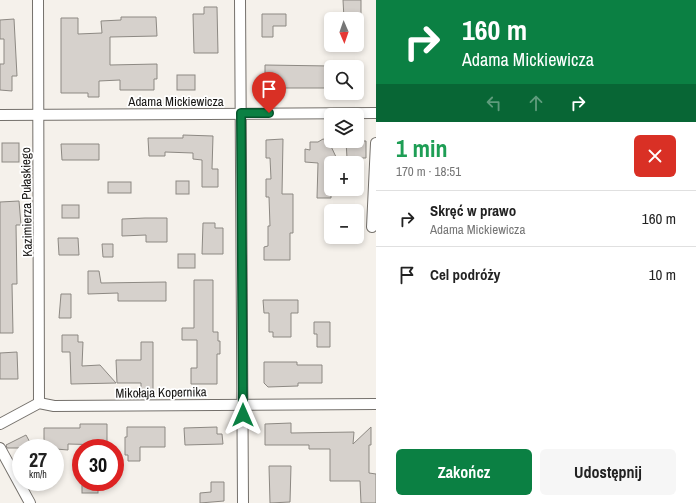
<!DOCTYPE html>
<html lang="pl">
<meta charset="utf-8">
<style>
:root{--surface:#fff;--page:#f6f6f6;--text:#222;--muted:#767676;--line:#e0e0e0;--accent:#0b8043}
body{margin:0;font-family:"Archivo Narrow",sans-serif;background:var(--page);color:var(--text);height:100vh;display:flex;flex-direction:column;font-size:15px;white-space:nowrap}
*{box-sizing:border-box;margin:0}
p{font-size:13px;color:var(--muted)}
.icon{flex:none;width:22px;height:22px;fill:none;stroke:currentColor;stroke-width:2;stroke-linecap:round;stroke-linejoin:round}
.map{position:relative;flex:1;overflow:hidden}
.drawer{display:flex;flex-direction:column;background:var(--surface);width:320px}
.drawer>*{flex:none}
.top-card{background:#0b8043;color:#fff;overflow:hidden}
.needle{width:26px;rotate:178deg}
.controls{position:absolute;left:324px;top:12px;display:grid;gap:8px}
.controls a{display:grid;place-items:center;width:40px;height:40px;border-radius:6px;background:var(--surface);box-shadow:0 2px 6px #0003;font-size:20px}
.speed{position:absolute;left:12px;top:439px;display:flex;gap:8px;font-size:20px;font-weight:700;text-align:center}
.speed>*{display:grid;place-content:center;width:52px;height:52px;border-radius:50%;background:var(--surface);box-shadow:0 2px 6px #0003;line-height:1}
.speed small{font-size:10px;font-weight:400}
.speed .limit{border:6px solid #d22;background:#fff;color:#111}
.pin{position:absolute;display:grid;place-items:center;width:34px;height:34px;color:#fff;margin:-41px -17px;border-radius:50% 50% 50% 0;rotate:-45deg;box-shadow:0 0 4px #0007}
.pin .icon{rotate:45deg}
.me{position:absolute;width:44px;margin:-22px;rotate:0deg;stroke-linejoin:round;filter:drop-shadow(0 0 3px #0008)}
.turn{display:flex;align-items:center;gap:14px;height:84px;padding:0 20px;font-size:18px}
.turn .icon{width:52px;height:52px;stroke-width:2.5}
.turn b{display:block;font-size:28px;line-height:34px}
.lanes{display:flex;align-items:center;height:38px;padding:0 20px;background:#0003;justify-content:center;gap:20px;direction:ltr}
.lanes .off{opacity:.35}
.round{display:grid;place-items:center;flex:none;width:42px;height:42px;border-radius:6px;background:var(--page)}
.overview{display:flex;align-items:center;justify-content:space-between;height:68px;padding:0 20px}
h1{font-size:24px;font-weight:700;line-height:30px;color:#1e9e55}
.cta{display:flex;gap:8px;margin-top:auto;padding:8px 20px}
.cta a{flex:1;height:46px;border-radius:6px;background:var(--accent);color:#fff;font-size:16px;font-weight:700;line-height:46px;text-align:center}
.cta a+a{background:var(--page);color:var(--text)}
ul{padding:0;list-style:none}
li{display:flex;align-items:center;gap:12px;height:56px;padding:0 20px;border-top:1px solid var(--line)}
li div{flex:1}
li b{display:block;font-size:15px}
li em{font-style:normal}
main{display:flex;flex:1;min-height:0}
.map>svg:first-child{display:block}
.building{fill:#d6d1cc;stroke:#8d8983}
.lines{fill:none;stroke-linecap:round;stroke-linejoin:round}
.street-casing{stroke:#74706b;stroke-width:12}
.street{stroke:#fff;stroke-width:10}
.route-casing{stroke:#07532c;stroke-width:10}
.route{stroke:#0b8043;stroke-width:7}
.labels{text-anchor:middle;stroke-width:3.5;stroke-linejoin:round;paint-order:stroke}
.street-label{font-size:13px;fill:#161412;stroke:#fff}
</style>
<main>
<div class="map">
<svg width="376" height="503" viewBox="0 0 376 503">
<rect width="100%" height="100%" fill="#f5f1eb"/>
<g class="building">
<polygon points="343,0 361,0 361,19 344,19"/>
<polygon points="204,7 217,7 218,53 194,53 193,14 204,14"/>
<polygon points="262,14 286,14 286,26 273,26 273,37 262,37"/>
<polygon points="121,17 156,17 157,36 110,37 110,65 157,64 157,79 154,79 154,90 120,90 120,80 99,81 99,97 88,97 88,93 61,93 61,18 78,18 78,34 102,33 101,21 121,20"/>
<polygon points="14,19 17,76 12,76 12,91 0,90 0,64 4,64 4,39 0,39 0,20"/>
<polygon points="265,65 330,66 331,88 265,88"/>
<rect x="177" y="75" width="18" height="15"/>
<polygon points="183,135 213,136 212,169 218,169 218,187 202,187 202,160 193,159 193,153 165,152 165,156 149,156 148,138 183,138"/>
<polygon points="283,139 282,194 293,194 293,233 290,233 290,260 264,260 264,247 268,246 268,226 270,226 269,197 266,197 266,179 271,179 270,158 266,158 266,140"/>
<polygon points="323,139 328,140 337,159 329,159 329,179 331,179 331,198 317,198 318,163 305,162 305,149 310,150 310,142 318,142"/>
<polygon points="346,141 366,141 366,158 347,158"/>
<rect x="2" y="143" width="17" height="19"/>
<polygon points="61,144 99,144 99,160 62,160"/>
<rect x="176" y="181" width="13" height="13"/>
<rect x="108" y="182" width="23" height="11"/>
<polygon points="19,201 21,225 16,225 17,284 12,284 13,333 0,333 0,202"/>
<rect x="62" y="205" width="17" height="13"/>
<polygon points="145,218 167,218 167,242 146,242 146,235 122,236 122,219"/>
<polygon points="203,223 215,223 215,228 223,228 223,254 202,254"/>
<polygon points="58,238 78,238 79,255 59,255"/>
<polygon points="102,244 113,244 113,257 103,257"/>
<rect x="178" y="254" width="17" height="14"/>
<polygon points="88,271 99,271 101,283 166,282 166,301 118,301 118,293 88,294"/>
<polygon points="194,280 213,280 213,332 218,332 218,341 220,341 220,354 217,354 217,384 191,384 191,368 197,368 197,340 182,340 182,328 194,328"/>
<polygon points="61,294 71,294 71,318 59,318"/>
<polygon points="263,300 298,300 298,313 291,313 291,337 273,337 273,332 269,332 269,313 264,313"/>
<polygon points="314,322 330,322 330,347 317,347 317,334 314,334"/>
<polygon points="62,335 78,335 78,342 83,342 82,366 100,365 116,383 71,384 70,352 62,352"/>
<polygon points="141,342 153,342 153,390 141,390 141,383 117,383 116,360 141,360"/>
<polygon points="17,352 18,379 0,379 0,353"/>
<polygon points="264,362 297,362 297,365 322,365 322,383 298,383 298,386 268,387 264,383"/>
<polygon points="291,423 291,433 354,432 353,444 371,427 371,445 369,445 369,473 376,474 376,503 361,503 360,481 330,481 330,449 309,449 309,445 265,445 265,424"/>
<polygon points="80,424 107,424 107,445 68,444 68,450 44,448 44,428 80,428"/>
<polygon points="127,427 165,427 165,447 140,447 140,461 128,461 128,455 125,455 125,437 127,437"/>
<polygon points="217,427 217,434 222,434 223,444 185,445 184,428"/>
<polygon points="26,435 33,448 7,448 6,445"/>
<polygon points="269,466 291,466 290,502 270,503"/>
<rect x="82" y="482" width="16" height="11"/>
<polygon points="211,482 224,482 224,501 200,503 200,493 211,492"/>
</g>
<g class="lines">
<defs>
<g id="street">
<polyline points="38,0 39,403"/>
<polyline points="240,0 243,503"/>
<polyline points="0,115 376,113"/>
<polyline points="372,227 376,143"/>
<polyline points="0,424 39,403 54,406 376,404"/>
<polyline points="0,448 30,503"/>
</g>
</defs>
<use href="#street" class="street-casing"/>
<use href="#street" class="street"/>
</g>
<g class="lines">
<defs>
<polyline id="route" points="243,415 241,113 269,113"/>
</defs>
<use href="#route" class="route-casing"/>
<use href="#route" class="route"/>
</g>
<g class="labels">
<g class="street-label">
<text x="176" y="106">Adama Mickiewicza</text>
<text transform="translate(26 202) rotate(-91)" y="5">Kazimierza Pułaskiego</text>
<text transform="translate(161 392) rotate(-1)" y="5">Mikołaja Kopernika</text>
</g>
</g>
</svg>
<div class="controls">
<a><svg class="needle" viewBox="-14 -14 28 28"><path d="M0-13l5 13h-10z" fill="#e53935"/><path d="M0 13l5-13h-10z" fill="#767676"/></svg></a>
<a><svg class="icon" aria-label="search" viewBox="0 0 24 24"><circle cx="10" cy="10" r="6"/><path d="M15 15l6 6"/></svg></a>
<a><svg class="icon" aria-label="layers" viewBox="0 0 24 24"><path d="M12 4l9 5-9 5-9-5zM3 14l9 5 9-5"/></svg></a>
<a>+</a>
<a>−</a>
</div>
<div class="speed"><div>27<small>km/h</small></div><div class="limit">30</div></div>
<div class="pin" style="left:269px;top:113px;background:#d93025"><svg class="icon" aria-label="arrive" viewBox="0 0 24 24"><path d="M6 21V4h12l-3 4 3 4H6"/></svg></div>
<svg class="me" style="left:243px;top:415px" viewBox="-20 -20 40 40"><path d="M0-17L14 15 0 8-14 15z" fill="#0b8043" stroke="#fff" stroke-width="4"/></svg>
</div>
<section class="drawer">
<div class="top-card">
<div class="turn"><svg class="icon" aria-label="right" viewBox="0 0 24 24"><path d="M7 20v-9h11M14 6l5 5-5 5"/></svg><div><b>160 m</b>Adama Mickiewicza</div></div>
<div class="lanes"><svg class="icon off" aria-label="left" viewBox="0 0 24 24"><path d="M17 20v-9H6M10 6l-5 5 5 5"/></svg><svg class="icon off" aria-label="ahead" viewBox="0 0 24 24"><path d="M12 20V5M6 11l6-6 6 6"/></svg><svg class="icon" aria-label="right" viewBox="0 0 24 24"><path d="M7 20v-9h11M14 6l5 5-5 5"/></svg></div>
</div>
<div class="overview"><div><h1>1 min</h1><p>170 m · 18:51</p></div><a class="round" style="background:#d93025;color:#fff"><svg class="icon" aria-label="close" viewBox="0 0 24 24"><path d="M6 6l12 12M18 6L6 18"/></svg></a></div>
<ul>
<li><svg class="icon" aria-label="right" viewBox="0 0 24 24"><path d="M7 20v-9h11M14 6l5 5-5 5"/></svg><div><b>Skręć w prawo</b><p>Adama Mickiewicza</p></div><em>160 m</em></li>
<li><svg class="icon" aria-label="arrive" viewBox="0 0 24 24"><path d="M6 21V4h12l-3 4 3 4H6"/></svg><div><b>Cel podróży</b></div><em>10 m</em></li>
</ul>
<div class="cta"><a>Zakończ</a><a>Udostępnij</a></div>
</section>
</main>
